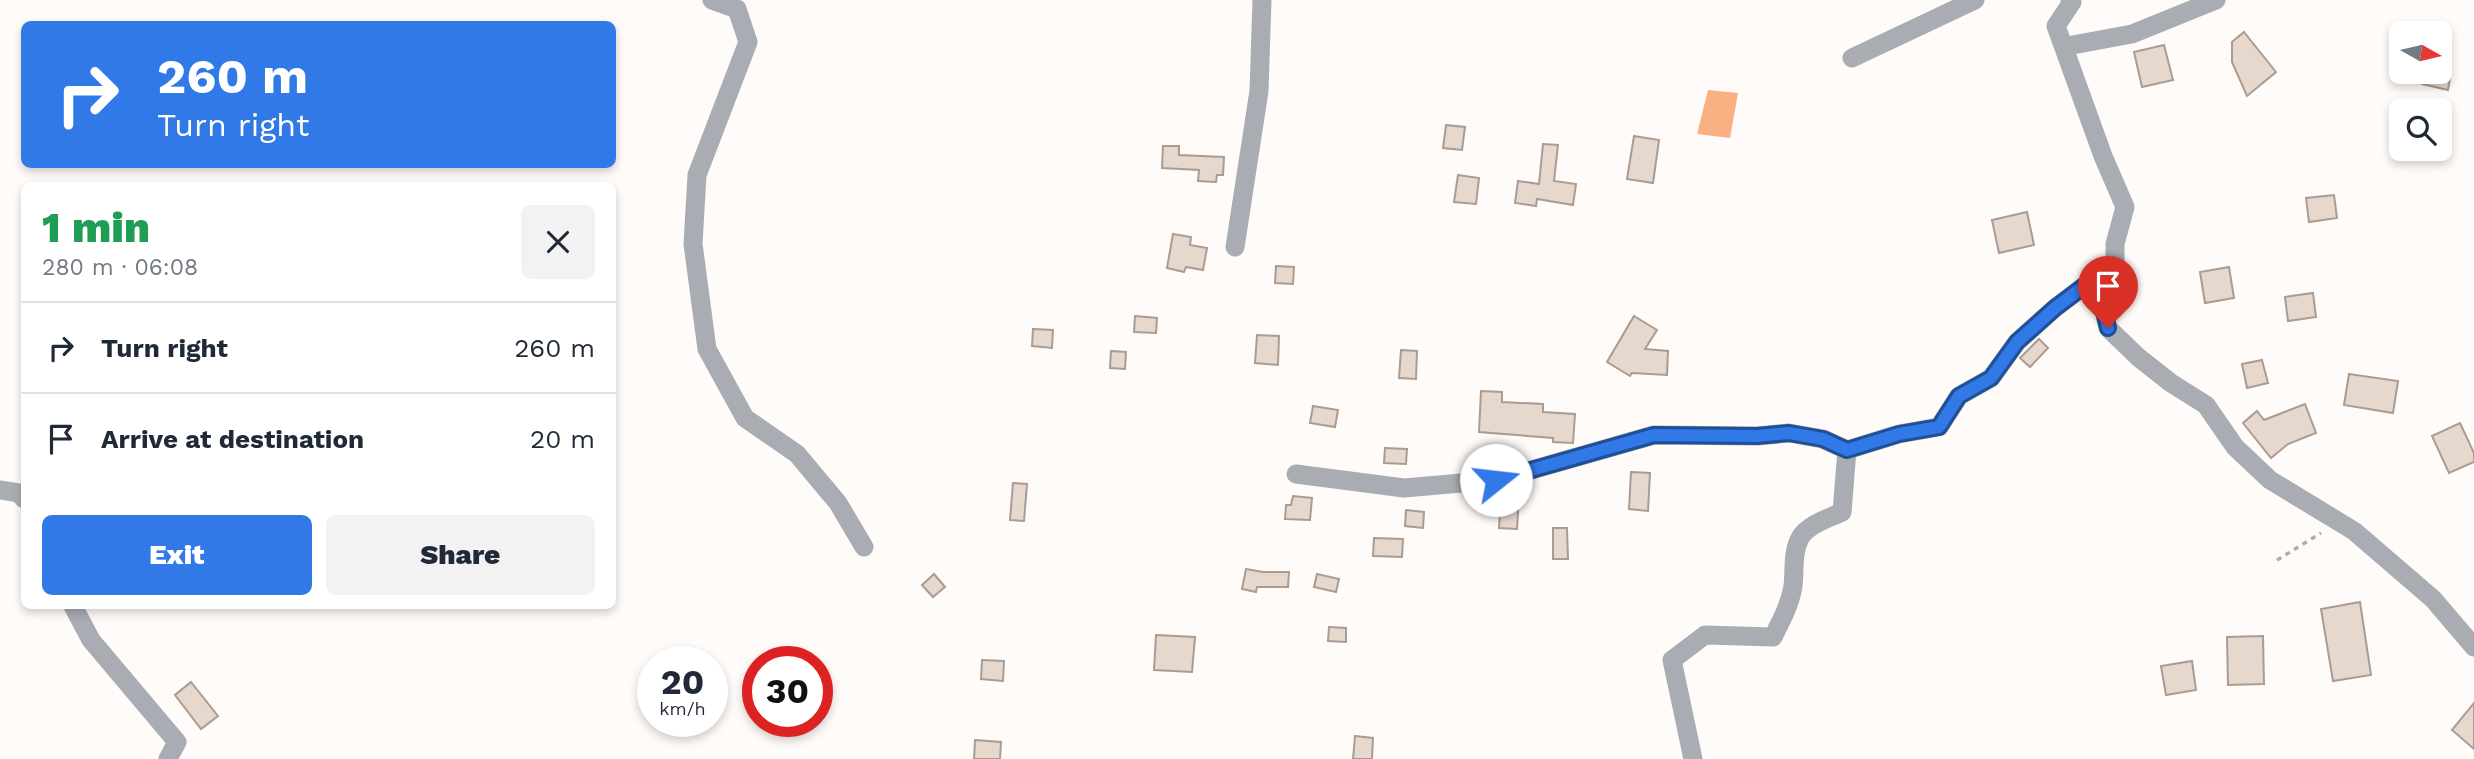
<!DOCTYPE html>
<meta charset="utf-8">
<style>
:root{--surface:#fff;--page:#f2f2f3;--text:#1f2937;--muted:#747a83;--line:#e0e1e3;--accent:#3079e6}
body{margin:0;font-family:"Work Sans",sans-serif;background:var(--page);color:var(--text);height:100vh;display:flex;flex-direction:column;font-size:26px;white-space:nowrap}
*{box-sizing:border-box;margin:0}
p{font-size:23px;color:var(--muted)}
.icon{flex:none;width:38px;height:38px;fill:none;stroke:currentColor;stroke-width:2;stroke-linecap:round;stroke-linejoin:round}
.map{position:relative;flex:1;overflow:hidden}
.details{position:absolute;left:21px;top:182px;width:595px;height:427px;display:flex;flex-direction:column;background:var(--surface);border-radius:10px;box-shadow:0 4px 10px #0003}
.details>*{flex:none}
.guide{position:absolute;left:21px;top:21px;width:595px;height:147px;border-radius:10px;box-shadow:0 4px 10px #0003;background:#3079e6;color:#fff;overflow:hidden}
.needle{width:46px;rotate:98deg}
.tools{position:absolute;left:2389px;top:21px;display:grid;gap:14px}
.tools a{display:grid;place-items:center;width:63px;height:63px;border-radius:10px;background:var(--surface);box-shadow:0 4px 10px #0003;font-size:35px}
.speed{position:absolute;left:637px;top:646px;display:flex;gap:14px;font-size:35px;font-weight:700;text-align:center}
.speed>*{display:grid;place-content:center;width:91px;height:91px;border-radius:50%;background:var(--surface);box-shadow:0 4px 10px #0003;line-height:1}
.speed small{font-size:18px;font-weight:400}
.speed .limit{border:10px solid #d22;background:#fff;color:#111}
.pin{position:absolute;display:grid;place-items:center;width:60px;height:60px;color:#fff;margin:-72px -30px;border-radius:50% 50% 50% 0;rotate:-45deg;box-shadow:0 0 7px #0007}
.pin .icon{rotate:45deg}
.me{position:absolute;width:77px;margin:-38px;rotate:74deg;stroke-linejoin:round;filter:drop-shadow(0 0 5px #0008)}
.turn{display:flex;align-items:center;gap:24px;height:147px;padding:0 21px;font-size:32px}
.turn .icon{width:91px;height:91px;stroke-width:2.5}
.turn b{display:block;font-size:49px;line-height:60px}
.round{display:grid;place-items:center;flex:none;width:74px;height:74px;border-radius:10px;background:var(--page)}
.head{display:flex;align-items:center;justify-content:space-between;height:119px;padding:0 21px}
h1{font-size:42px;font-weight:800;line-height:52px;color:#1e9e55}
.button{display:flex;gap:14px;margin-top:auto;padding:14px 21px}
.button a{flex:1;height:80px;border-radius:10px;background:var(--accent);color:#fff;font-size:28px;font-weight:800;line-height:80px;text-align:center}
.button a+a{background:var(--page);color:var(--text)}
ul{padding:0;list-style:none}
li{display:flex;align-items:center;gap:21px;height:91px;padding:0 21px;border-top:2px solid var(--line)}
li div{flex:1}
li b{display:block;font-size:26px}
li em{font-style:normal}
.map>svg:first-child{display:block}
.water{fill:#f9b183}
.building{fill:#e7d8ce;stroke:#aa9b93;stroke-width:2}
.lines{fill:none;stroke-linecap:round;stroke-linejoin:round}
.path{stroke:#b1adaa;stroke-width:3.5;stroke-dasharray:5 5;stroke-linecap:butt}
.minor{stroke:#a9adb3;stroke-width:19}
.route-casing{stroke:#1f4f96;stroke-width:18}
.route{stroke:#3079e6;stroke-width:12}
</style>
<div class="map">
<svg width="2474" height="759" viewBox="0 0 2474 759">
<rect width="100%" height="100%" fill="#fefbf9"/>
<polygon class="water" points="1708,90 1738,93 1730,138 1697,134"/>
<g class="building">
<polygon points="2244,32 2276,72 2247,96 2232,62 2232,42"/>
<polygon points="2164,45 2173,80 2142,87 2134,52"/>
<polygon points="2425,72 2451,72 2448,90 2422,84"/>
<polygon points="1446,125 1465,127 1462,150 1443,148"/>
<polygon points="1634,136 1659,140 1653,183 1627,179"/>
<polygon points="1543,144 1558,145 1554,181 1576,184 1573,205 1537,199 1536,206 1515,203 1518,181 1539,184"/>
<polygon points="1163,146 1179,146 1179,155 1224,157 1223,175 1217,175 1216,182 1198,181 1199,170 1162,168"/>
<polygon points="1458,175 1479,178 1476,204 1454,202"/>
<polygon points="2334,195 2337,218 2309,222 2306,198"/>
<polygon points="2027,212 2034,245 1999,253 1992,220"/>
<polygon points="1173,234 1191,237 1190,245 1207,248 1203,270 1186,267 1184,272 1167,268"/>
<polygon points="1276,266 1294,267 1293,284 1275,283"/>
<polygon points="2229,267 2234,298 2205,303 2200,272"/>
<polygon points="2313,293 2316,317 2288,321 2285,297"/>
<polygon points="1135,316 1157,318 1156,333 1134,332"/>
<polygon points="1634,316 1657,330 1645,349 1668,351 1667,375 1632,373 1630,376 1607,362"/>
<polygon points="1033,329 1053,330 1052,348 1032,346"/>
<polygon points="1257,335 1279,336 1278,365 1255,363"/>
<polygon points="2039,339 2048,348 2030,367 2020,358"/>
<polygon points="1401,350 1417,351 1416,379 1399,378"/>
<polygon points="1111,351 1126,352 1125,369 1110,368"/>
<polygon points="2262,360 2268,383 2247,388 2242,364"/>
<polygon points="2349,374 2398,381 2393,413 2344,405"/>
<polygon points="1481,391 1502,392 1502,402 1543,404 1543,412 1575,414 1573,443 1553,442 1553,438 1479,432"/>
<polygon points="2305,404 2316,433 2288,444 2271,458 2243,423 2257,411 2264,420"/>
<polygon points="1313,406 1338,410 1335,427 1310,423"/>
<polygon points="2460,423 2474,453 2474,462 2449,473 2432,436"/>
<polygon points="1385,448 1407,449 1406,464 1384,463"/>
<polygon points="1631,472 1650,473 1648,511 1629,509"/>
<polygon points="1013,483 1027,484 1024,521 1010,520"/>
<polygon points="1501,493 1519,494 1517,529 1499,528"/>
<polygon points="1293,496 1312,498 1310,520 1285,519 1286,505 1291,505"/>
<polygon points="1406,510 1424,512 1423,528 1405,526"/>
<polygon points="1553,528 1567,528 1568,559 1553,559"/>
<polygon points="1374,538 1403,539 1402,557 1373,556"/>
<polygon points="1246,569 1263,572 1289,572 1288,587 1257,587 1256,592 1242,589"/>
<polygon points="934,574 945,587 933,597 922,585"/>
<polygon points="1317,574 1339,579 1336,592 1314,587"/>
<polygon points="2360,602 2371,675 2333,681 2321,609"/>
<polygon points="1329,627 1346,628 1346,642 1328,641"/>
<polygon points="1156,635 1195,637 1192,672 1154,670"/>
<polygon points="2263,636 2264,684 2228,685 2227,637"/>
<polygon points="982,660 1004,661 1003,681 981,679"/>
<polygon points="2192,661 2196,690 2166,695 2161,666"/>
<polygon points="191,682 218,716 201,729 175,695"/>
<polygon points="2474,703 2474,749 2452,730"/>
<polygon points="1355,736 1373,738 1372,759 1353,759"/>
<polygon points="975,740 1001,742 1000,759 974,759"/>
</g>
<g class="lines">
<polyline class="path" points="2277,560 2321,533"/>
<g class="minor">
<polyline points="712,0 737,9 748,42 697,175 693,244 707,349 745,418 797,454 838,503 864,547"/>
<polyline points="2067,46 2132,34 2216,0"/>
<polyline points="1852,58 1975,0"/>
<polyline points="1235,247 1259,91 1262,0"/>
<polyline points="2096,277 2108,328 2138,357 2171,383 2206,405 2235,447 2270,480 2354,531 2433,599 2474,647"/>
<polyline points="1296,474 1404,488 1496,480 1654,435 1757,436 1789,433 1823,439 1847,450 1899,434 1939,427 1959,396 1991,378 2017,342 2055,308 2096,277 2115,267 2115,244 2125,207 2103,156 2056,26 2072,2 2070,0"/>
<polyline points="0,490 19,493 24,499"/>
<polyline points="73,606 91,640 177,742 168,759"/>
<path d="M1693,759L1672,660L1705,635L1773,637C1781,621 1790,605 1793,586C1795,570 1792,553 1800,538C1807,525 1829,518 1842,512L1847,450"/>
</g>
</g>
<g class="lines">
<defs>
<polyline id="route" points="1496,480 1654,435 1757,436 1789,433 1823,439 1847,450 1899,434 1939,427 1959,396 1991,378 2017,342 2055,308 2096,277 2108,328"/>
</defs>
<use href="#route" class="route-casing"/>
<use href="#route" class="route"/>
</g>
</svg>
<div class="tools">
<a><svg class="needle" viewBox="-14 -14 28 28"><path d="M0-13l5 13h-10z" fill="#e53935"/><path d="M0 13l5-13h-10z" fill="#747a83"/></svg></a>
<a><svg class="icon" aria-label="search" viewBox="0 0 24 24"><circle cx="10" cy="10" r="6"/><path d="M15 15l6 6"/></svg></a>
</div>
<div class="speed"><div>20<small>km/h</small></div><div class="limit">30</div></div>
<div class="pin" style="left:2108px;top:328px;background:#d93025"><svg class="icon" aria-label="arrive" viewBox="0 0 24 24"><path d="M6 21V4h12l-3 4 3 4H6"/></svg></div>
<svg class="me" style="left:1496px;top:480px" viewBox="-20 -20 40 40"><circle r="19" fill="#fff"/><path d="M0-13L10 11 0 6-10 11z" fill="#3079e6"/></svg>
<div class="guide">
<div class="turn"><svg class="icon" aria-label="right" viewBox="0 0 24 24"><path d="M7 20v-9h11M14 6l5 5-5 5"/></svg><div><b>260 m</b>Turn right</div></div>
</div>
<section class="details">
<div class="head"><div><h1>1 min</h1><p>280 m · 06:08</p></div><a class="round"><svg class="icon" aria-label="close" viewBox="0 0 24 24"><path d="M6 6l12 12M18 6L6 18"/></svg></a></div>
<ul>
<li><svg class="icon" aria-label="right" viewBox="0 0 24 24"><path d="M7 20v-9h11M14 6l5 5-5 5"/></svg><div><b>Turn right</b></div><em>260 m</em></li>
<li><svg class="icon" aria-label="arrive" viewBox="0 0 24 24"><path d="M6 21V4h12l-3 4 3 4H6"/></svg><div><b>Arrive at destination</b></div><em>20 m</em></li>
</ul>
<div class="button"><a>Exit</a><a>Share</a></div>
</section>
</div>
